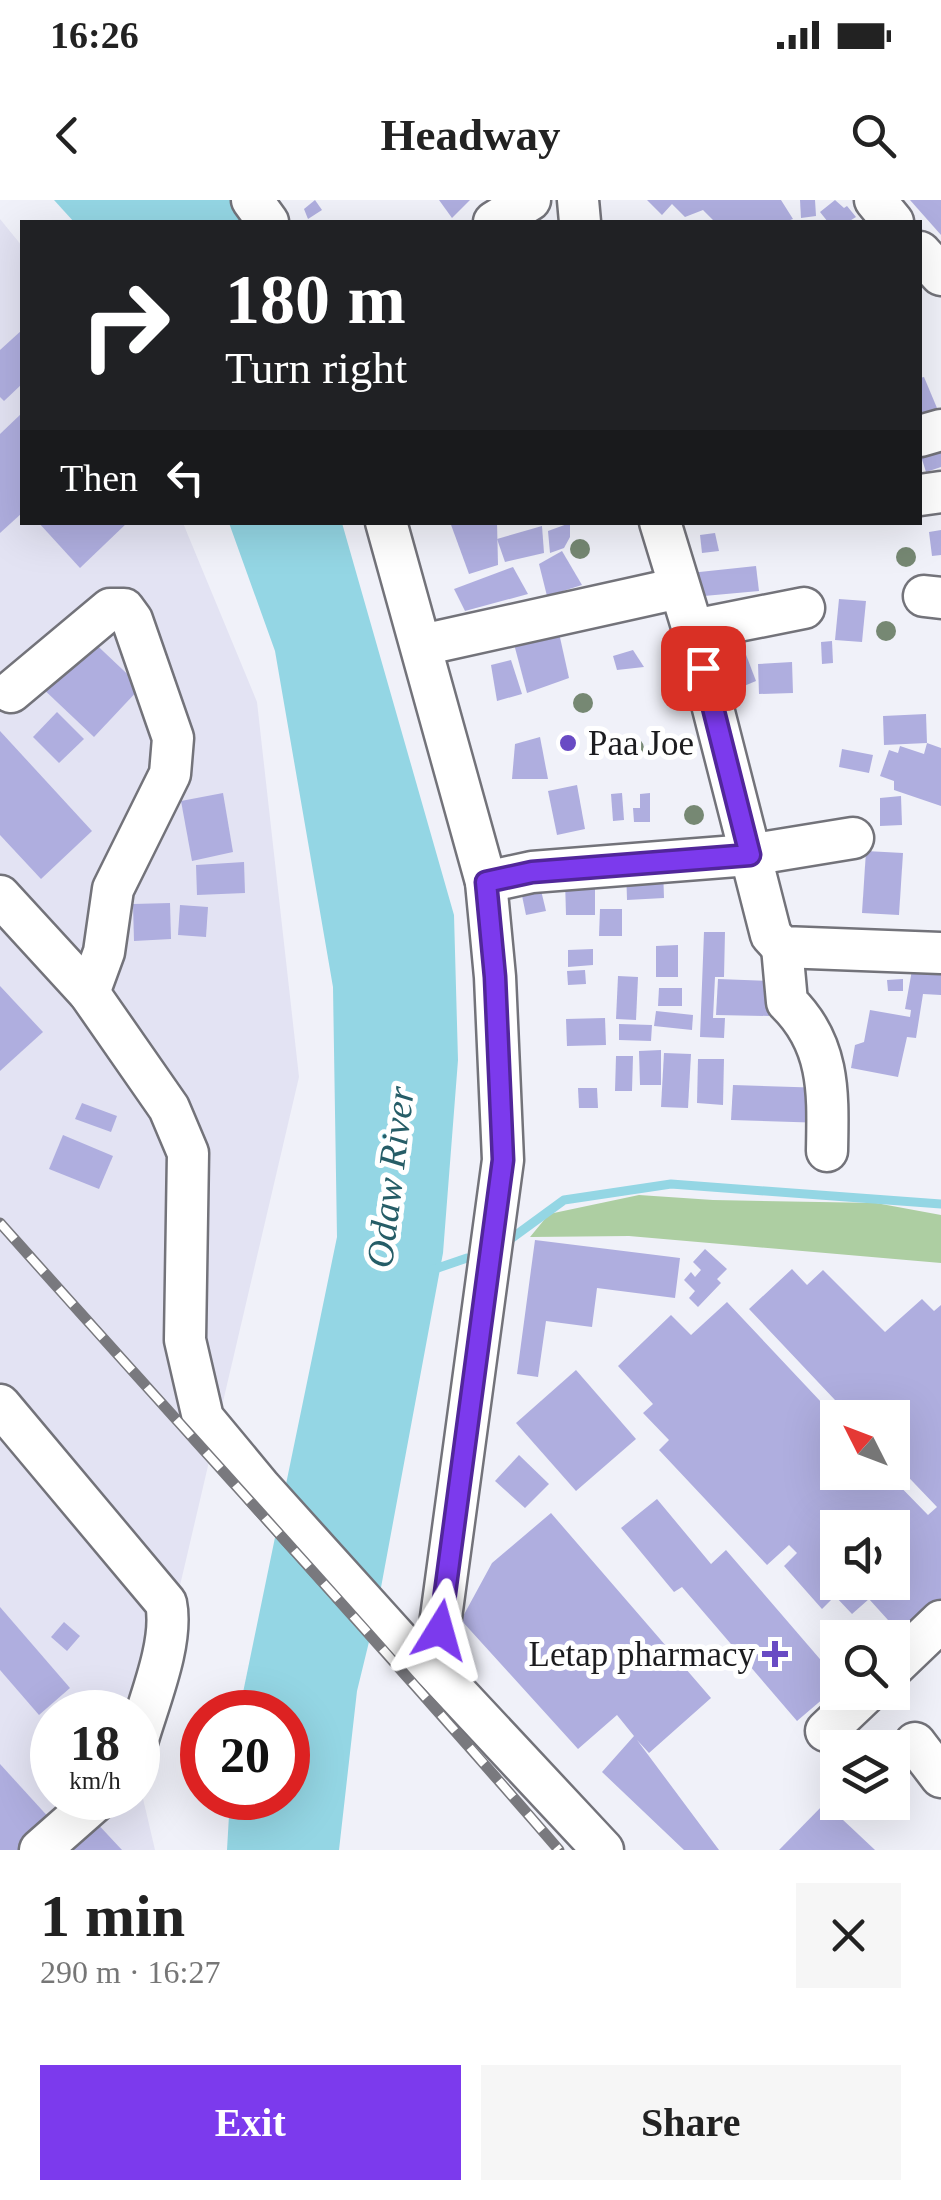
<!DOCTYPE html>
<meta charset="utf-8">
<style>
:root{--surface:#fff;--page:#f6f6f6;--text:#222;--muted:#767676;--accent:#7c3aed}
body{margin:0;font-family:"Times New Roman",serif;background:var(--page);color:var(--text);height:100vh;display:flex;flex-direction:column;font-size:38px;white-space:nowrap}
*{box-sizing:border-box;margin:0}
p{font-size:32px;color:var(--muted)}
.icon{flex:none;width:55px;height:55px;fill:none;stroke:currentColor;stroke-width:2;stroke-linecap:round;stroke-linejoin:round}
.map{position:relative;height:1650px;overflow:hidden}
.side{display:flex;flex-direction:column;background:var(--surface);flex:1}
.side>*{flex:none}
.hud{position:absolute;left:20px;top:20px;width:902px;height:305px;border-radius:0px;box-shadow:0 10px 40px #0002;background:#202124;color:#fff;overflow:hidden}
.needle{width:65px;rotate:312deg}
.buttons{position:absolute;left:820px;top:1200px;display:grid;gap:20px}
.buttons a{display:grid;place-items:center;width:90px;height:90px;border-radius:0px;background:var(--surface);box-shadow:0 10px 40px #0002;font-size:50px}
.speed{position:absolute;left:30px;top:1490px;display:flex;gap:20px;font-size:50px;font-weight:700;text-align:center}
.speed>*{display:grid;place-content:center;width:130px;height:130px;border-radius:50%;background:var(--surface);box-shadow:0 10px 40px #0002;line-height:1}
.speed small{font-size:25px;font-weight:400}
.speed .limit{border:15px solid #d22;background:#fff;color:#111}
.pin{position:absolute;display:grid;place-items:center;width:85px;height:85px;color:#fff;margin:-42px;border-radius:20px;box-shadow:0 5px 15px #0006}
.me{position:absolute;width:110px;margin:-55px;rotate:8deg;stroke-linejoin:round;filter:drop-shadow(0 0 8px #0008)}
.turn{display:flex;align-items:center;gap:35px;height:210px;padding:0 40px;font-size:45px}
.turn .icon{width:130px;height:130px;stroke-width:2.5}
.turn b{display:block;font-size:70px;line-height:85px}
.then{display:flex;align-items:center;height:95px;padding:0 40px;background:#0003;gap:20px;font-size:38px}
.round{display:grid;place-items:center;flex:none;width:105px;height:105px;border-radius:0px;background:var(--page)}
.headline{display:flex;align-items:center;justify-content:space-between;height:170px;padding:0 40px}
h1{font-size:60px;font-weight:800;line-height:75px}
.button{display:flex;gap:20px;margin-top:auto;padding:20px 40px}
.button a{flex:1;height:115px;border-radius:0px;background:var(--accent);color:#fff;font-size:40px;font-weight:800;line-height:115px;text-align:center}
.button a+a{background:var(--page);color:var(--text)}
.status{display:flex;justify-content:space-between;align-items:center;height:70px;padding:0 50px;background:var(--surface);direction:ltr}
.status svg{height:28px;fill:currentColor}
header{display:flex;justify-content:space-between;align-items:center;height:130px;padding:0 40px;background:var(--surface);font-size:45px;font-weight:800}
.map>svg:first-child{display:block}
.built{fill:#e3e3f3}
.forest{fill:#adcea2}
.water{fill:#94d6e4}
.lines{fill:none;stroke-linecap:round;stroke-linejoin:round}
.stream{stroke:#94d6e4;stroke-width:9}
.building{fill:#afaedf;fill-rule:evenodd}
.minor-casing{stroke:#73737a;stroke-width:45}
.minor{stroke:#fff;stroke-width:40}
.rail-casing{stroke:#79797e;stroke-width:11}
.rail{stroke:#fff;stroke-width:8;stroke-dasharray:22;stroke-linecap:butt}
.tree{fill:#768873}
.route-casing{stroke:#51269a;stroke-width:25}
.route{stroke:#7c3aed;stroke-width:18}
.poi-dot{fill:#694bc4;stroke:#fff;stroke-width:4}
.labels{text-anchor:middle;stroke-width:10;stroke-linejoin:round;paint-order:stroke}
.poi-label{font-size:35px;fill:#1c1c1f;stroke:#fff;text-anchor:start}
.water-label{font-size:38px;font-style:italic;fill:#265d67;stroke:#fff}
</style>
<div class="status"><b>16:26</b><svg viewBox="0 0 49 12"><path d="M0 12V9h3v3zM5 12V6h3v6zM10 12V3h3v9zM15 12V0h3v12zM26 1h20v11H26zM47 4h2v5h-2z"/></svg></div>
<header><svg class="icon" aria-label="back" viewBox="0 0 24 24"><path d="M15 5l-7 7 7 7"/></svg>Headway<svg class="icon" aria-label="search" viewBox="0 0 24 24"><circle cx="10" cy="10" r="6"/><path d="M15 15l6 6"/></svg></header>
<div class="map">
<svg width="941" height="1650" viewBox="0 0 941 1650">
<rect width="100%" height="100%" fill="#f0f1f9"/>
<polygon class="built" points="0,19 22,46 22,322 183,323 257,502 299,877 138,1565 138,1512 52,1512 52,1598 138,1598 138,1577 155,1650 0,1650"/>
<polygon class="forest" points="639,995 713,1000 876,1003 941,1015 941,1063 629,1036 530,1037 549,1014"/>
<g class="water">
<polygon points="54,0 243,0 257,22 74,22"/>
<polygon points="229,323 342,323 454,715 458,860 443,1053 377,1409 357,1491 339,1650 227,1650 230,1598 288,1598 288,1512 239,1512 337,1037 333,787 275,451"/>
</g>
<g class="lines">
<g class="stream">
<polyline points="505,1043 564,1000 671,984 941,1004"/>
<polyline points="432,1070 467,1058"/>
</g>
</g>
<g class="building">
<polygon points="315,0 322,10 308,19 304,9"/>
<polygon points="439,0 470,0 452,18"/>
<polygon points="647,0 781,0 793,19 785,22 715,22 703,10 685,17 672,4 662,15"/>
<polygon points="800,0 815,0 816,16 801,18"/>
<polygon points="835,0 844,8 847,6 856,17 848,22 828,22 820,12"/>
<polygon points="910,0 941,0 941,35"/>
<polygon points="22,130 22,184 4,201 0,197 0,150"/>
<polygon points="924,177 937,208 920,216 920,178"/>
<polygon points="22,213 22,313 0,333 0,234"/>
<polygon points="941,237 941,267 926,272 920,253"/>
<polygon points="38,322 128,322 80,368"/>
<polygon points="450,322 497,322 498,365 469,374"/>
<polygon points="570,323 570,337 564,348 550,353 548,331"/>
<polygon points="542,326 544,353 505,362 497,339"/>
<polygon points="941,330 941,355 932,356 929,332"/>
<polygon points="715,333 719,351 702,353 700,335"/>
<polygon points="562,351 582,385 547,396 539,364"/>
<polygon points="756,366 759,391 693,397 690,373"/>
<polygon points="513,367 528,394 465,411 454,389"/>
<polygon points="839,399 866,401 862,442 835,440"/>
<polygon points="559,433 569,478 527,493 514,444"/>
<polygon points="85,434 141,487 94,537 38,484"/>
<polygon points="832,441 833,463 822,464 821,442"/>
<polygon points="633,450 644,467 617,470 613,456"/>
<polygon points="745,452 756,481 732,491 720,462"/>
<polygon points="511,460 522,494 497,501 491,465"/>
<polygon points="792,462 793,493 759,494 758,464"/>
<polygon points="57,512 84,539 59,563 33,537"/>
<polygon points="926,514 927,543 884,545 883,516"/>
<polygon points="0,531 92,631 41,679 0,635"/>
<polygon points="540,537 548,579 512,579 515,544"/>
<polygon points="927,543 941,548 941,606 894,590 894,581 880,576 889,550 898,553 900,546 924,554"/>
<polygon points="842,549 873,555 869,573 839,567"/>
<polygon points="577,585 585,629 557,635 548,591"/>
<polygon points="223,593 233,652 192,661 181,601"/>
<polygon points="622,593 624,620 613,621 611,594"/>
<polygon points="650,593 650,622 634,622 633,608 640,608 640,594"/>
<polygon points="901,596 902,625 880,626 880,598"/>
<polygon points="866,651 903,653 899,715 862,713"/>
<polygon points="244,662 245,693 197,695 196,665"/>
<polygon points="663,667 664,698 627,700 626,668"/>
<polygon points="595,679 595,715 566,715 565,680"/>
<polygon points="539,682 546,711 526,715 520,686"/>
<polygon points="170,703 171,739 134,741 133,704"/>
<polygon points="180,705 208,707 206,737 178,735"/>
<polygon points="600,709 622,709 622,736 599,736"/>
<polygon points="704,732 725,732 724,777 715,777 713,818 725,818 724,838 700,837"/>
<polygon points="678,745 678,777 656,777 656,746"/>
<polygon points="593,749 593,765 568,767 568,750"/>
<polygon points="585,770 586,784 568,785 567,771"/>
<polygon points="912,770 941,771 941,795 923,794 916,838 907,837 898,877 851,868 855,845 864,842 870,810 910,817 911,810 905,809"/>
<polygon points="618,776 638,777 636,820 616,819"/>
<polygon points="718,779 770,781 769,816 716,815"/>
<polygon points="903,779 903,791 888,791 887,780"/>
<polygon points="0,786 43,832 0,871"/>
<polygon points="659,788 682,788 682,806 658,806"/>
<polygon points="656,811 693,815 692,830 654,826"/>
<polygon points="605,818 606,845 567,846 566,819"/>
<polygon points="619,824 652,825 651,841 619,840"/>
<polygon points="661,850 661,885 640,885 639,851"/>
<polygon points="664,853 691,854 688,908 661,907"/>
<polygon points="616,856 633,856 632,891 615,891"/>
<polygon points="698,859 724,859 723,905 697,903"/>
<polygon points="733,885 826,888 825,923 731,920"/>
<polygon points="578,888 597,888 598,908 579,908"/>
<polygon points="82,903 117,916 111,932 75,919"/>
<polygon points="63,935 113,956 99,989 49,969"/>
<polygon points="535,1040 680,1058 675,1098 597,1088 592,1127 546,1121 538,1177 517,1174"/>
<polygon points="705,1049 727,1069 717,1079 721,1083 698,1107 689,1098 695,1091 684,1080 691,1072 695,1077 701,1070 693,1062"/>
<path d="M792,1069L807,1085L823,1070L885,1132L922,1099L934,1111L941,1105V1411L907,1441L869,1399L852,1414L835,1396L822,1409L784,1366L797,1353L789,1345L767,1365L659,1250L669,1240L643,1213L653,1204L618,1166L671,1115L691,1135L727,1102L838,1220V1272H886L928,1315L937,1307L892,1260V1218H852L749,1109ZM838,1328H892V1382H838Z"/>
<polygon points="576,1170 636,1239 576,1291 516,1223"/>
<polygon points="519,1255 549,1284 525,1308 495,1281"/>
<polygon points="657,1299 711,1364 726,1350 838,1480 838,1486 797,1521 682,1387 674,1392 621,1328"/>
<polygon points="551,1313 711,1498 649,1553 637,1540 719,1650 684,1650 602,1572 634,1536 617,1515 578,1549 461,1420 492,1363"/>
<polygon points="0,1407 70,1488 39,1515 0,1470"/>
<polygon points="64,1422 80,1436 67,1451 51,1437"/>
<polygon points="0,1564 52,1621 20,1650 0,1650"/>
<polygon points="825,1603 875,1650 779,1650"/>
<polygon points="93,1619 122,1650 58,1650"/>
</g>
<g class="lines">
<defs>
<g id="minor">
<polyline points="252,0 268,22"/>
<polyline points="578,0 580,22"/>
<polyline points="875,0 893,22"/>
<polyline points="494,22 530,0"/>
<polyline points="920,52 941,75"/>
<polyline points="920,236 941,230"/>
<polyline points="920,295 941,292"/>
<polyline points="386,322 486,682 495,777 503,960 434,1469"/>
<polyline points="660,322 693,430 771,735 782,747 941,753"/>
<polyline points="924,396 941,398"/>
<polyline points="693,430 804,408"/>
<polyline points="422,445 679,388"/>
<polyline points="11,492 110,409 124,409 132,420 173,538 170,574 113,689 104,752 89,793"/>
<polyline points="486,682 532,672 749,655 853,638"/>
<polyline points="0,696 89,793 169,908 188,953 185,1140 203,1218 261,1288 400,1442 434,1469 603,1650"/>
<path d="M782,747L787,802C831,845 828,895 827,951"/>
<path d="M0,1205L166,1403C174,1442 149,1501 138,1539"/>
<polyline points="892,1468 941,1421"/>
<polyline points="826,1531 867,1492"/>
<polyline points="915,1543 941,1577"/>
<polyline points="40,1650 99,1598"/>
</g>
</defs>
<use href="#minor" class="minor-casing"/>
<use href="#minor" class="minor"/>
<defs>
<path id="rail" d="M0,1023C186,1232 376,1438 559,1650"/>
</defs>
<use href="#rail" class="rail-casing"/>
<use href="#rail" class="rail"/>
</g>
<g class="tree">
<circle cx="580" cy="349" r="10"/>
<circle cx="906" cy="357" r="10"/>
<circle cx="886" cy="431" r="10"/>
<circle cx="583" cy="503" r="10"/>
<circle cx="634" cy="548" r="10"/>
<circle cx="694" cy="615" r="10"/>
</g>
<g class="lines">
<defs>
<polyline id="route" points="440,1430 503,960 495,777 486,682 532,672 750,655 703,468"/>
</defs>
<use href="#route" class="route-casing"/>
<use href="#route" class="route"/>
</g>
<g class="poi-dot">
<circle cx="568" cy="543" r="10"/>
<path d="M770 1439h10v10h10v10h-10v10h-10v-10h-10v-10h10z"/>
</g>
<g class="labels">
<g class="poi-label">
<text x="588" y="555">Paa Joe</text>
<text x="755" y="1466" text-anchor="end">Letap pharmacy</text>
</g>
<g class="water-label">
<text transform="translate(390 977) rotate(-83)" y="13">Odaw River</text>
</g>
</g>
</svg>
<div class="buttons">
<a><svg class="needle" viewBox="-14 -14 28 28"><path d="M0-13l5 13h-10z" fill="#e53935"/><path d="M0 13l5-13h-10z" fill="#767676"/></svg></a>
<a><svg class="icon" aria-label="sound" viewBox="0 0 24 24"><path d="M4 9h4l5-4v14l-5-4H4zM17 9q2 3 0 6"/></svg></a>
<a><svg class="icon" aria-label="search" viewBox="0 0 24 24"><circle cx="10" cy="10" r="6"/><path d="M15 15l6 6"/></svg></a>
<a><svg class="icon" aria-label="layers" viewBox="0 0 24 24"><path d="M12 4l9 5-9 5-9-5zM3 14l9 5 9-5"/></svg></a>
</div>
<div class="speed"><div>18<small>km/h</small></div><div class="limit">20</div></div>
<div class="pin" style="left:703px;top:468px;background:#d93025"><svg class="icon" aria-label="arrive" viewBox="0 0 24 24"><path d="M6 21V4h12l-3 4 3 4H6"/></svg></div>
<svg class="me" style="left:440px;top:1430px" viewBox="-20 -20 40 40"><path d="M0-17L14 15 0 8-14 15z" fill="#7c3aed" stroke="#fff" stroke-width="4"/></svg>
<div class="hud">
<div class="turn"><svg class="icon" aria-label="right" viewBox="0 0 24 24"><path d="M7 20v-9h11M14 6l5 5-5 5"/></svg><div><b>180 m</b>Turn right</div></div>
<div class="then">Then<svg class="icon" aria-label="left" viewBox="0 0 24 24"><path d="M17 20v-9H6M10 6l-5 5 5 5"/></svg></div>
</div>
</div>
<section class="side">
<div class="headline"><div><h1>1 min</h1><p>290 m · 16:27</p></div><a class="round"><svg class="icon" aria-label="close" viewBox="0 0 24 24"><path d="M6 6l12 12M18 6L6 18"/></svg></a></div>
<div class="button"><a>Exit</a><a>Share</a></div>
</section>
